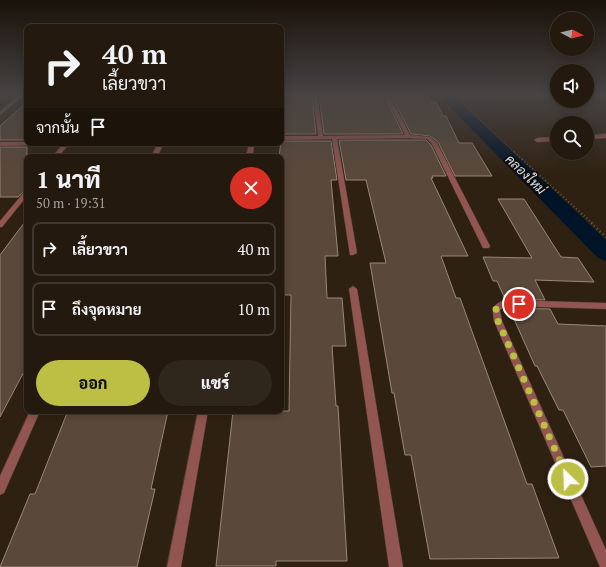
<!DOCTYPE html>
<html lang="th">
<meta charset="utf-8">
<style>
:root{--surface:#23190e;--page:#2f261c;--text:#f1f3f6;--muted:#a3a09e;--line:#40382e;--accent:#bcbf44}
body{margin:0;font-family:"PT Serif",Sarabun,serif;background:var(--page);color:var(--text);height:100vh;display:flex;flex-direction:column;font-size:15px;white-space:nowrap}
*{box-sizing:border-box;margin:0}
p{font-size:13px;color:var(--muted)}
.icon{flex:none;width:22px;height:22px;fill:none;stroke:currentColor;stroke-width:2;stroke-linecap:round;stroke-linejoin:round}
.map{position:relative;flex:1;overflow:hidden}
.side{position:absolute;left:24px;top:154px;width:260px;height:260px;display:flex;flex-direction:column;background:var(--surface);border-radius:8px;box-shadow:0 2px 10px #0003,0 0 0 1px var(--line)}
.side>*{flex:none}
.banner{position:absolute;left:24px;top:24px;width:260px;height:122px;border-radius:8px;box-shadow:0 2px 10px #0003,0 0 0 1px var(--line);background:#23190e;color:var(--text);overflow:hidden}
.needle{width:26px;rotate:97deg}
.controls{position:absolute;left:550px;top:12px;display:grid;gap:8px}
.controls a{display:grid;place-items:center;width:44px;height:44px;border-radius:50%;background:var(--surface);box-shadow:0 2px 10px #0003,0 0 0 1px var(--line);font-size:20px}
.pin{position:absolute;display:grid;place-items:center;width:34px;height:34px;color:#fff;margin:-17px;border:2px solid #fff;border-radius:50%;box-shadow:0 1px 4px #0007}
.me{position:absolute;width:44px;margin:-22px;rotate:336deg;stroke-linejoin:round;filter:drop-shadow(0 0 3px #0008)}
.turn{display:flex;align-items:center;gap:14px;height:84px;padding:0 12px;font-size:18px}
.turn .icon{width:52px;height:52px;stroke-width:2.5}
.turn b{display:block;font-size:28px;line-height:34px}
.then{display:flex;align-items:center;height:38px;padding:0 12px;background:#0003;gap:8px;font-size:15px}
.round{display:grid;place-items:center;flex:none;width:42px;height:42px;border-radius:21px;background:var(--page)}
.head{display:flex;align-items:center;justify-content:space-between;height:68px;padding:0 12px}
h1{font-size:24px;font-weight:800;line-height:30px}
.cta{display:flex;gap:8px;margin-top:auto;padding:8px 12px}
.cta a{flex:1;height:46px;border-radius:24px;background:var(--accent);color:#111;font-size:16px;font-weight:800;line-height:46px;text-align:center}
.cta a+a{background:var(--page);color:var(--text)}
ul{padding:0;list-style:none}
li{display:flex;align-items:center;gap:12px;height:54px;margin:0 8px 6px;padding:0 4px;border:2px solid var(--line);border-radius:8px}
li div{flex:1}
li b{display:block;font-size:15px}
li em{font-style:normal}
.map>svg:first-child{display:block}
.lines{fill:none;stroke-linecap:round;stroke-linejoin:round}
.canal{fill:#001427;fill-rule:evenodd}
.building{fill:#5a493a;stroke:#9a8777}
.minor-casing{stroke:#4b3d2f;stroke-width:1}
.path-far2{stroke:#64574a;stroke-width:1.5;stroke-dasharray:0.5 2;stroke-linecap:butt}
.path-far1{stroke:#64574a;stroke-width:2;stroke-dasharray:1 2.5;stroke-linecap:butt}
.path{stroke:#64574a;stroke-width:2.5;stroke-dasharray:1 3;stroke-linecap:butt}
.minor{fill:#925551;fill-rule:evenodd}
.route{stroke:#bcbf44;stroke-width:7;stroke-dasharray:0 12.6}
.labels{text-anchor:middle;stroke-width:3.5;stroke-linejoin:round;paint-order:stroke}
.far-water-label{font-size:13px;font-style:italic;fill:#d0e1f3;stroke:#120c06}
</style>
<div class="map">
<svg width="606" height="567" viewBox="0 0 606 567">
<rect width="100%" height="100%" fill="#2f2112"/>
<g class="lines">
<polygon class="canal" points="438,95 453,95 606,240 606,261 598,258"/>
</g>
<g class="building">
<polygon points="281,95 312,95 316,134 281,134"/>
<polygon points="319,95 384,95 403,134 324,134"/>
<polygon points="391,95 428,95 431,102 436,102 443,116 446,116 459,143 472,143 492,176 455,176 438,142 430,136 411,134"/>
<polygon points="27,102 27,140 0,140 0,126"/>
<polygon points="339,140 426,140 431,145 446,176 432,176 433,178 431,178 468,256 441,256 456,298 460,298 527,484 532,484 559,558 430,559 411,455 405,455 394,393 392,393 370,263 386,263 366,180 346,180"/>
<polygon points="281,141 331,141 337,180 331,180 338,256 325,256 327,298 342,298 346,346 332,346 336,406 338,406 347,561 276,561 276,566 216,566 233,411 289,411 291,295 281,295 281,157 279,157"/>
<polygon points="0,147 27,147 27,189 18,197 0,197"/>
<polygon points="498,199 524,199 561,257 578,258 594,282 535,280 545,300 505,299 497,281 493,281 483,257 532,258"/>
<polygon points="27,219 27,366 0,417 0,255"/>
<polygon points="509,308 550,309 558,324 606,326 606,466 591,467 563,410 559,410 537,366 535,366"/>
<polygon points="131,411 168,411 151,489 155,489 137,567 0,567 30,494 35,494 67,413"/>
</g>
<g class="lines">
<defs>
<g id="minor">
<polygon points="19,95 24,95 0,115 0,112"/>
<polygon points="313,95 317,95 323,136 405,135 385,95 389,95 410,135 430,137 437,143 490,246 489,248 483,248 482,246 432,144 427,139 408,138 337,139 357,253 353,255 350,255 332,139 281,140 281,136 318,136"/>
<polygon points="606,134 606,138 587,139 587,135"/>
<polygon points="557,137 557,141 537,142 534,140 537,138"/>
<polygon points="0,142 27,142 27,143 38,143 35,145 0,146"/>
<polygon points="64,143 70,143 58,157 52,157"/>
<polygon points="158,143 164,143 157,157 151,157"/>
<polygon points="249,143 255,143 252,157 246,157"/>
<polygon points="27,190 27,196 2,227 0,227 0,221 25,191"/>
<polygon points="353,286 357,289 403,567 389,567 349,289"/>
<path d="M505,300L606,303V309L507,306L500,310L502,321L606,550V567H600L494,321C492,308 492,305 505,300Z"/>
<polygon points="30,411 40,411 4,493 0,495 0,476"/>
<polygon points="198,411 208,411 181,567 167,567"/>
</g>
</defs>
<use href="#minor" class="minor-casing"/>
<polyline class="path-far2" points="453,95 515,153"/>
<polyline class="path-far1" points="514,152 593,224"/>
<polyline class="path" points="591,223 606,237"/>
<use href="#minor" class="minor"/>
</g>
<linearGradient id="sky" x2="0" y2="1"><stop stop-color="#1a120a"/><stop offset="0.54" stop-color="#474344"/><stop offset="1" stop-color="#474344" stop-opacity="0"/></linearGradient>
<rect width="606" height="175" fill="url(#sky)"/>
<g class="lines">
<polyline class="route" points="519,304 504,303 496,309 498,321 568,479"/>
</g>
<g class="labels">
<g class="far-water-label">
<text transform="translate(526 174) rotate(44)" y="5">คลองใหม่</text>
</g>
</g>
</svg>
<div class="controls">
<a><svg class="needle" viewBox="-14 -14 28 28"><path d="M0-13l5 13h-10z" fill="#e53935"/><path d="M0 13l5-13h-10z" fill="#a3a09e"/></svg></a>
<a><svg class="icon" aria-label="sound" viewBox="0 0 24 24"><path d="M4 9h4l5-4v14l-5-4H4zM17 9q2 3 0 6"/></svg></a>
<a><svg class="icon" aria-label="search" viewBox="0 0 24 24"><circle cx="10" cy="10" r="6"/><path d="M15 15l6 6"/></svg></a>
</div>
<div class="pin" style="left:519px;top:304px;background:#d93025"><svg class="icon" aria-label="arrive" viewBox="0 0 24 24"><path d="M6 21V4h12l-3 4 3 4H6"/></svg></div>
<svg class="me" style="left:568px;top:479px" viewBox="-20 -20 40 40"><circle r="17" fill="#bcbf44" stroke="#fff" stroke-width="3"/><path d="M0-11L8 9 0 5-8 9z" fill="#fff"/></svg>
<div class="banner">
<div class="turn"><svg class="icon" aria-label="right" viewBox="0 0 24 24"><path d="M7 20v-9h11M14 6l5 5-5 5"/></svg><div><b>40 m</b>เลี้ยวขวา</div></div>
<div class="then">จากนั้น<svg class="icon" aria-label="arrive" viewBox="0 0 24 24"><path d="M6 21V4h12l-3 4 3 4H6"/></svg></div>
</div>
<section class="side">
<div class="head"><div><h1>1 นาที</h1><p>50 m · 19:31</p></div><a class="round" style="background:#d93025;color:#fff"><svg class="icon" aria-label="close" viewBox="0 0 24 24"><path d="M6 6l12 12M18 6L6 18"/></svg></a></div>
<ul>
<li><svg class="icon" aria-label="right" viewBox="0 0 24 24"><path d="M7 20v-9h11M14 6l5 5-5 5"/></svg><div><b>เลี้ยวขวา</b></div><em>40 m</em></li>
<li><svg class="icon" aria-label="arrive" viewBox="0 0 24 24"><path d="M6 21V4h12l-3 4 3 4H6"/></svg><div><b>ถึงจุดหมาย</b></div><em>10 m</em></li>
</ul>
<div class="cta"><a>ออก</a><a>แชร์</a></div>
</section>
</div>
